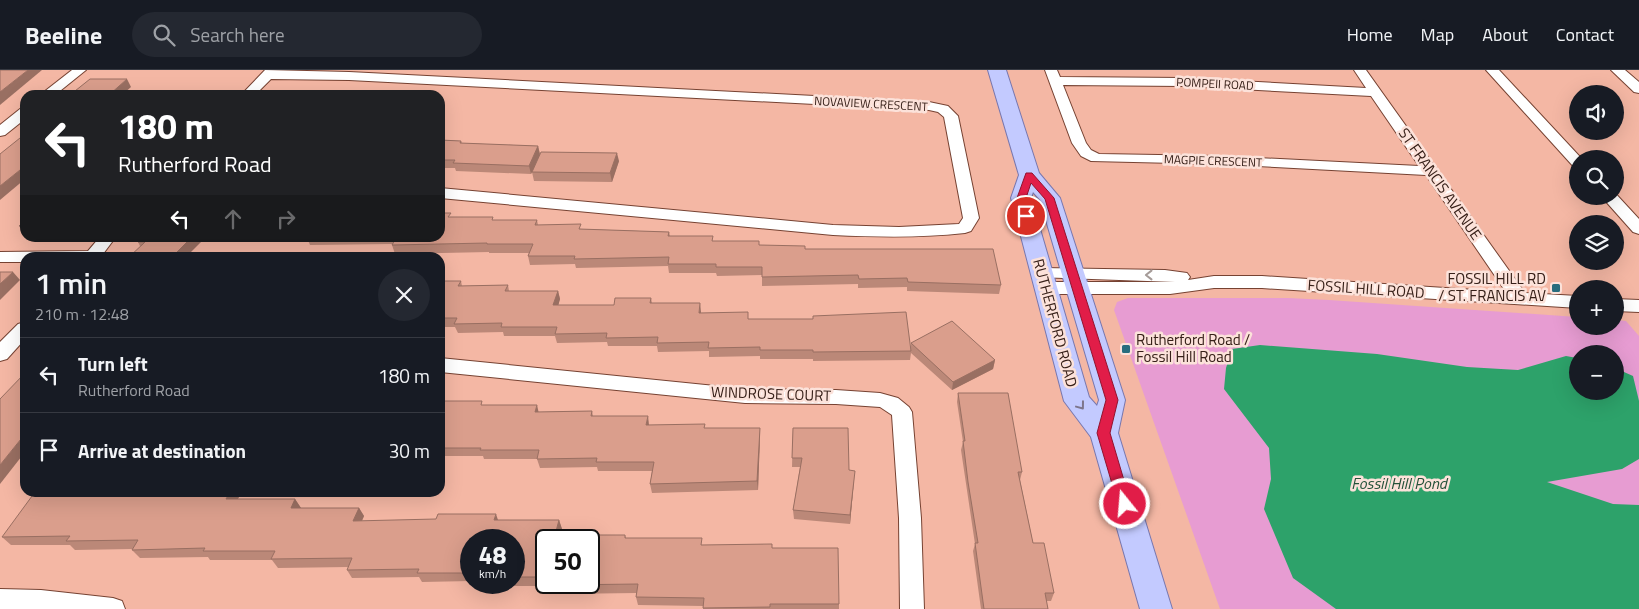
<!DOCTYPE html>
<meta charset="utf-8">
<style>
:root{--surface:#171b24;--page:#242831;--text:#f1f3f6;--muted:#9ea1a6;--line:#363941}
body{margin:0;font-family:"Titillium Web",sans-serif;background:var(--page);color:var(--text);height:100vh;display:flex;flex-direction:column;font-size:19px;white-space:nowrap}
*{box-sizing:border-box;margin:0}
p{font-size:16px;color:var(--muted)}
.icon{flex:none;width:28px;height:28px;fill:none;stroke:currentColor;stroke-width:2;stroke-linecap:round;stroke-linejoin:round}
.map{position:relative;flex:1;overflow:hidden}
.panel{position:absolute;left:20px;top:182px;width:425px;height:245px;display:flex;flex-direction:column;background:var(--surface);border-radius:15px;box-shadow:0 5px 20px #0002}
.panel>*{flex:none}
.hud{position:absolute;left:20px;top:20px;width:425px;height:152px;border-radius:15px;box-shadow:0 5px 20px #0002;background:#202124;color:#fff;overflow:hidden}
.tools{position:absolute;left:1569px;top:15px;display:grid;gap:10px}
.tools a{display:grid;place-items:center;width:55px;height:55px;border-radius:50%;background:var(--surface);box-shadow:0 5px 20px #0002;font-size:25px}
.speed{position:absolute;left:460px;top:459px;display:flex;gap:10px;font-size:25px;font-weight:700;text-align:center}
.speed>*{display:grid;place-content:center;width:65px;height:65px;border-radius:50%;background:var(--surface);box-shadow:0 5px 20px #0002;line-height:1}
.speed small{font-size:12px;font-weight:400}
.speed .limit{border:2px solid #111;border-radius:8px;background:#fff;color:#111}
.pin{position:absolute;display:grid;place-items:center;width:42px;height:42px;color:#fff;margin:-21px;border:2px solid #fff;border-radius:50%;box-shadow:0 1px 5px #0007}
.me{position:absolute;width:55px;margin:-28px;rotate:343deg;stroke-linejoin:round;filter:drop-shadow(0 0 4px #0008)}
.turn{display:flex;align-items:center;gap:18px;height:105px;padding:0 15px;font-size:22px}
.turn .icon{width:65px;height:65px;stroke-width:2.5}
.turn b{display:block;font-size:35px;line-height:42px}
.lanes{display:flex;align-items:center;height:48px;padding:0 15px;background:#0003;justify-content:center;gap:25px;direction:ltr}
.lanes .off{opacity:.35}
.round{display:grid;place-items:center;flex:none;width:52px;height:52px;border-radius:26px;background:var(--page)}
.headline{display:flex;align-items:center;justify-content:space-between;height:85px;padding:0 15px}
h1{font-size:30px;font-weight:600;line-height:38px}
ul{padding:0;list-style:none}
li{display:flex;align-items:center;gap:15px;height:75px;padding:0 15px;border-top:1px solid var(--line)}
li div{flex:1}
li b{display:block;font-size:19px}
li em{font-style:normal}
header{display:flex;align-items:center;gap:30px;box-sizing:border-box;height:70px;padding:0 25px;background:var(--surface);border-bottom:1px solid var(--line)}
header strong{font-size:24px}
nav{display:flex;gap:28px;margin-inline-start:auto;font-size:18px}
.search{width:350px;height:45px;background:var(--page);display:flex;align-items:center;gap:12px;box-sizing:border-box;padding:0 18px;border-radius:28px;color:var(--muted);font-size:19px}
.map>svg:first-child{display:block}
.green{fill:#e79cd2;fill-rule:evenodd}
.water{fill:#2da26a}
.lines{fill:none;stroke-linecap:round;stroke-linejoin:round}
.minor-casing{stroke:#764232;stroke-width:2}
.major-casing{stroke:#7877ae;stroke-width:2}
.minor{fill:#fff;fill-rule:evenodd}
.major{fill:#c3caff;fill-rule:evenodd}
.wall{fill:#bb8878;fill-rule:evenodd}
.shaded-wall{fill:#996f62}
.building{fill:#da9e8c;stroke:#996f62}
.oneway{stroke:#a59b98}
.oneway2{stroke:#7d758c}
.route{fill:#e11d48;stroke:#92132f}
.poi-dot{fill:#296d7e;stroke:#fce2da;stroke-width:2}
.labels{text-anchor:middle;stroke-width:5;stroke-linejoin:round;paint-order:stroke}
.far-street-label{font-size:12px;fill:#372019;stroke:#fce2da}
.street-label{font-size:15px;fill:#372019;stroke:#fce2da}
.poi-label{font-size:15px;fill:#372019;stroke:#fce2da;text-anchor:end}
.water-label{font-size:16px;font-style:italic;fill:#25523a;stroke:#fce2da}
</style>
<header>
<strong>Beeline</strong>
<div class="search"><svg class="icon" aria-label="search" viewBox="0 0 24 24"><circle cx="10" cy="10" r="6"/><path d="M15 15l6 6"/></svg>Search here</div>
<nav><a>Home</a><a>Map</a><a>About</a><a>Contact</a></nav>
</header>
<div class="map">
<svg width="1639" height="539" viewBox="0 0 1639 539">
<rect width="100%" height="100%" fill="#f4b7a4"/>
<path class="green" d="M1128,228H1288L1329,230L1577,247L1578,256H1615V250L1626,251L1639,266V539H1220L1114,240L1117,232ZM1578,284H1615V321H1578Z"/>
<polygon class="water" points="1260,275 1377,284 1467,297 1518,300 1566,286 1577,288 1578,321 1615,321 1615,298 1633,306 1639,331 1639,389 1622,399 1547,412 1613,434 1639,435 1639,539 1336,539 1293,508 1264,439 1271,409 1269,378 1224,319 1226,298 1232,279"/>
<g class="lines">
<defs>
<g id="minor">
<polygon points="72,0 86,0 55,25 40,25"/>
<path d="M265,0L349,2L929,32L948,36L958,46L979,148L971,161L965,163C921,168 877,167 833,165L440,128V118L833,155L899,157L959,154L963,148L944,47L938,42L929,40L349,10L271,9L255,25H241Z"/>
<path d="M1045,0H1057L1060,7L1183,8L1366,18L1354,0H1366L1525,223L1578,226V238L1262,218H1214L1170,224H1046L1040,222L1037,218L1040,214L1046,212H1175L1036,207L1033,203L1036,199L1042,198L1165,200L1187,203L1190,207L1188,210L1214,206H1262L1506,222L1426,105L1218,94L1091,91L1081,86L1072,73ZM1063,15L1183,16L1371,26L1419,96L1218,86L1099,84L1091,80L1086,73Z"/>
<polygon points="1486,0 1499,0 1582,89 1578,89 1578,97 1573,96"/>
<polygon points="1611,0 1625,0 1639,12 1639,23 1634,22"/>
<polygon points="25,38 25,49 5,65 0,66 0,55 20,39"/>
<polygon points="1615,123 1639,149 1639,164 1633,162 1601,126 1615,126"/>
<polygon points="99,168 115,168 100,188 25,188 25,192 0,192 0,182 88,181"/>
<polygon points="1615,229 1639,230 1639,242 1615,241"/>
<polygon points="25,252 25,269 7,289 0,291 0,272 18,254"/>
<polygon points="440,288 745,319 836,320 880,323 898,328 909,337 912,342 921,448 924,539 900,539 899,448 892,345 880,337 836,334 745,333 440,302"/>
<polygon points="0,519 41,520 113,528 122,531 125,539 0,539"/>
</g>
<path id="major" d="M988,0H1006L1039,103L1060,128L1125,330L1118,363L1172,539H1140L1091,367L1064,331L1011,128L1019,105ZM1033,122L1040,130L1099,330L1097,336L1089,327L1031,128Z"/>
</defs>
<use href="#minor" class="minor-casing"/>
<use href="#major" class="major-casing"/>
<use href="#minor" class="minor"/>
<use href="#major" class="major"/>
</g>
<g class="wall">
<polygon points="440,70 461,71 462,73 538,76 540,84 619,91 612,112 534,111 532,102 536,94 531,104 456,101 455,98 440,98"/>
<polygon points="452,147 494,150 537,150 538,155 582,159 669,162 670,166 714,171 759,171 759,175 805,179 1001,215 999,224 907,221 907,217 858,218 858,214 762,216 762,205 717,206 716,203 669,203 668,196 576,198 575,194 530,195 528,186 529,183 489,183 489,182 395,184 392,175 392,174 310,175 307,168 270,168 440,168"/>
<polygon points="25,150 25,164 19,156"/>
<polygon points="205,168 140,176 138,172"/>
<polygon points="440,211 461,211 462,216 508,215 509,221 558,221 560,229 558,235 614,235 651,228 652,233 701,243 749,249 911,278 911,273 995,290 993,299 952,320 911,283 910,290 813,291 813,289 760,289 760,286 709,287 709,281 658,282 657,276 608,276 607,272 557,273 555,266 504,266 503,262 458,263 455,257 440,257"/>
<polygon points="958,323 1022,402 1020,410 1033,473 1054,523 1051,531 1046,531 1048,539 981,539 973,481 975,474 961,380 963,372 957,332"/>
<polygon points="440,331 539,342 592,341 593,346 649,355 705,358 760,358 760,366 758,420 652,423 650,414 652,401 598,401 597,397 540,398 537,389 484,389 483,386 440,386"/>
<polygon points="793,358 849,400 854,410 850,454 794,449 793,440 800,397 792,397"/>
<path d="M240,425L238,429H295L301,438H359L364,446L362,451L559,450L562,459L560,465H625L626,468L703,475L772,478L839,534V539H703V536L638,535L636,527L637,523L560,524L557,516H489L487,512H514V470H471V511L422,512L419,507L352,508L347,500L348,497L278,498L272,490H210L208,487L140,488L132,480V479L75,480L70,475H11L2,467ZM546,470L589,512H546Z"/>
</g>
<g class="shaded-wall">
<polygon points="28,0 42,0 0,35 0,22"/>
<polygon points="127,9 131,17 122,25 109,25"/>
<polygon points="538,76 540,85 531,104 529,96"/>
<polygon points="617,83 619,91 612,112 610,103"/>
<polygon points="25,96 25,109 0,130 0,116"/>
<polygon points="191,168 205,168 185,188 171,188"/>
<polygon points="13,202 20,210 0,230 0,214"/>
<polygon points="558,221 560,229 556,244 553,235"/>
<polygon points="700,233 701,242 700,251 699,243"/>
<polygon points="995,290 993,299 952,320 953,312"/>
<polygon points="537,335 539,344 535,342"/>
<polygon points="648,346 649,355 648,364 646,355"/>
<polygon points="760,358 760,366 758,420 757,411"/>
<polygon points="25,364 25,382 0,414 0,395"/>
<polygon points="855,401 854,410 850,454 850,445"/>
<polygon points="230,422 238,422 240,425 233,438 226,429"/>
<polygon points="295,429 301,438 296,447 291,438"/>
<polygon points="359,438 364,446 358,459 353,451"/>
<polygon points="496,444 499,453 494,450"/>
<polygon points="559,450 562,459 559,470 555,465"/>
</g>
<g class="building">
<polygon points="0,0 28,0 0,22"/>
<polygon points="90,9 127,9 109,25 70,25"/>
<polygon points="162,22 200,23 198,25 157,25"/>
<polygon points="25,64 25,96 0,116 0,84"/>
<polygon points="440,70 461,71 460,73 538,76 529,96 453,93 455,90 440,90"/>
<polygon points="541,82 617,83 610,103 532,102"/>
<polygon points="440,143 451,143 448,147 493,147 492,150 537,150 535,155 581,154 579,159 669,162 668,166 713,166 712,171 759,171 759,175 805,176 805,179 993,179 1001,215 908,212 907,208 859,209 858,205 762,207 762,197 716,197 716,194 668,194 669,187 574,189 575,186 528,186 533,174 487,174 487,173 392,175 396,168 440,168"/>
<polygon points="25,150 25,156 19,156"/>
<polygon points="142,168 191,168 171,188 128,188 145,172 138,172"/>
<polygon points="0,202 13,202 0,214"/>
<polygon points="440,211 461,211 458,216 508,215 505,221 558,221 553,235 614,235 615,228 651,228 650,233 700,233 699,243 748,242 748,249 813,249 813,246 906,242 911,281 813,282 813,280 760,280 760,277 708,278 709,272 657,273 658,267 606,268 607,263 555,264 557,257 501,257 502,253 454,254 457,248 440,248"/>
<polygon points="952,251 995,290 953,312 911,273"/>
<polygon points="25,303 25,364 0,395 0,329"/>
<polygon points="958,323 1008,323 1022,402 1018,402 1033,473 1044,473 1054,523 1045,523 1048,539 984,539 975,473 978,473 968,412 963,371 965,371"/>
<polygon points="440,331 482,331 481,335 537,335 535,342 592,341 591,346 648,346 646,355 705,354 704,358 760,358 757,411 650,414 654,392 596,392 597,388 537,389 539,380 480,380 481,378 440,378"/>
<polygon points="793,358 848,358 849,400 855,401 850,445 793,440 802,388 792,388"/>
<polygon points="35,422 230,422 226,429 295,429 291,438 359,438 353,451 436,449 438,444 496,444 494,450 559,450 555,465 625,465 625,468 702,468 701,475 772,474 772,478 838,478 839,534 770,534 770,537 703,538 704,528 636,527 638,514 557,515 557,512 589,512 589,470 546,470 546,507 514,507 514,470 471,470 471,503 417,503 419,499 347,500 352,488 271,489 275,481 203,481 205,478 132,480 138,470 66,471 70,466 2,467"/>
</g>
<defs><path id="oneway-chevron" d="M-2-3.5L2.5 0L-2 3.5" fill="none" stroke-width="1.6" stroke-linecap="round" stroke-linejoin="round" transform="scale(1.25)"/></defs>
<use class="oneway" href="#oneway-chevron" transform="translate(1149 205) rotate(-180)"/>
<use class="oneway2" href="#oneway-chevron" transform="translate(1081 336) rotate(53)"/>
<polygon class="route" points="1026,103 1032,103 1054,128 1118,330 1110,363 1131,434 1129,437 1125,439 1120,437 1118,434 1097,363 1106,330 1045,129 1031,113 1026,128 1031,146 1026,149 1022,146 1017,128"/>
<g class="poi-dot">
<rect x="1551" y="213" width="10" height="10" rx="2.5"/>
<rect x="1121" y="274" width="10" height="10" rx="2.5"/>
</g>
<g class="labels">
<g class="far-street-label">
<text transform="translate(1215 14) rotate(3)" y="4">POMPEII ROAD</text>
<text transform="translate(871 34) rotate(3)" y="4">NOVAVIEW CRESCENT</text>
<text transform="translate(1213 91) rotate(2)" y="4">MAGPIE CRESCENT</text>
</g>
<g class="street-label">
<text transform="translate(1440 114) rotate(55)" y="5">ST FRANCIS AVENUE</text>
<text transform="translate(1366 219) rotate(4)" y="5">FOSSIL HILL ROAD</text>
<text transform="translate(1055 253) rotate(75)" y="5">RUTHERFORD ROAD</text>
<text transform="translate(771 324) rotate(2)" y="5">WINDROSE COURT</text>
</g>
<g class="poi-label">
<text x="1546" y="214">FOSSIL HILL RD<tspan x="1546" dy="17">/ ST. FRANCIS AV</tspan></text>
<text x="1136" y="275" text-anchor="start">Rutherford Road /<tspan x="1136" dy="17">Fossil Hill Road</tspan></text>
</g>
<g class="water-label">
<text x="1399" y="419">Fossil Hill Pond</text>
</g>
</g>
</svg>
<div class="tools">
<a><svg class="icon" aria-label="sound" viewBox="0 0 24 24"><path d="M4 9h4l5-4v14l-5-4H4zM17 9q2 3 0 6"/></svg></a>
<a><svg class="icon" aria-label="search" viewBox="0 0 24 24"><circle cx="10" cy="10" r="6"/><path d="M15 15l6 6"/></svg></a>
<a><svg class="icon" aria-label="layers" viewBox="0 0 24 24"><path d="M12 4l9 5-9 5-9-5zM3 14l9 5 9-5"/></svg></a>
<a>+</a>
<a>−</a>
</div>
<div class="speed"><div>48<small>km/h</small></div><div class="limit">50</div></div>
<div class="pin" style="left:1026px;top:146px;background:#d93025"><svg class="icon" aria-label="arrive" viewBox="0 0 24 24"><path d="M6 21V4h12l-3 4 3 4H6"/></svg></div>
<svg class="me" style="left:1125px;top:434px" viewBox="-20 -20 40 40"><circle r="17" fill="#e11d48" stroke="#fff" stroke-width="3"/><path d="M0-11L8 9 0 5-8 9z" fill="#fff"/></svg>
<div class="hud">
<div class="turn"><svg class="icon" aria-label="left" viewBox="0 0 24 24"><path d="M17 20v-9H6M10 6l-5 5 5 5"/></svg><div><b>180 m</b>Rutherford Road</div></div>
<div class="lanes"><svg class="icon" aria-label="left" viewBox="0 0 24 24"><path d="M17 20v-9H6M10 6l-5 5 5 5"/></svg><svg class="icon off" aria-label="ahead" viewBox="0 0 24 24"><path d="M12 20V5M6 11l6-6 6 6"/></svg><svg class="icon off" aria-label="right" viewBox="0 0 24 24"><path d="M7 20v-9h11M14 6l5 5-5 5"/></svg></div>
</div>
<section class="panel">
<div class="headline"><div><h1>1 min</h1><p>210 m · 12:48</p></div><a class="round"><svg class="icon" aria-label="close" viewBox="0 0 24 24"><path d="M6 6l12 12M18 6L6 18"/></svg></a></div>
<ul>
<li><svg class="icon" aria-label="left" viewBox="0 0 24 24"><path d="M17 20v-9H6M10 6l-5 5 5 5"/></svg><div><b>Turn left</b><p>Rutherford Road</p></div><em>180 m</em></li>
<li><svg class="icon" aria-label="arrive" viewBox="0 0 24 24"><path d="M6 21V4h12l-3 4 3 4H6"/></svg><div><b>Arrive at destination</b></div><em>30 m</em></li>
</ul>
</section>
</div>
